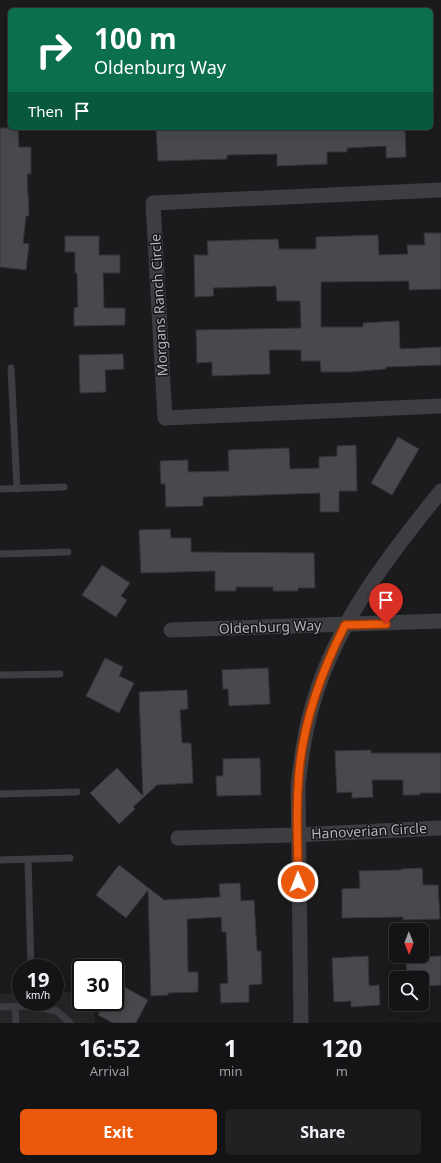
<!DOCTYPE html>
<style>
:root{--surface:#141416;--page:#212123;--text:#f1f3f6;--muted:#9d9ea1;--line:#333335;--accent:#ea580c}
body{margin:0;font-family:"Noto Sans",sans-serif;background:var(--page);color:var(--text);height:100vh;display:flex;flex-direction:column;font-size:15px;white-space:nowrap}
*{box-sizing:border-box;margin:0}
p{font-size:13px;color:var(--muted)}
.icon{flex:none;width:22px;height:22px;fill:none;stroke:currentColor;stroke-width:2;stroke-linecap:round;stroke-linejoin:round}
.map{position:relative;height:1023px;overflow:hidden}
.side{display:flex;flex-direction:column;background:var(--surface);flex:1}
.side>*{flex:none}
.guide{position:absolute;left:8px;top:8px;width:425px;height:122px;border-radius:6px;box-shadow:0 4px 16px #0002,0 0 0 1px var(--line);background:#0b6e4f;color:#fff;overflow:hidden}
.needle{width:26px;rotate:179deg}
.tools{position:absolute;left:389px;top:923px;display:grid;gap:8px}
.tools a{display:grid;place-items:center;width:40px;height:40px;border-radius:6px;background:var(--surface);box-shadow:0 4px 16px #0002,0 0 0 1px var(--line);font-size:20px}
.speed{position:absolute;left:12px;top:959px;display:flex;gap:8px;font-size:20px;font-weight:700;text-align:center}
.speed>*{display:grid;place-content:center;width:52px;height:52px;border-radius:50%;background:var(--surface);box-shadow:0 4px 16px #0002,0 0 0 1px var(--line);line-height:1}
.speed small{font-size:10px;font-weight:400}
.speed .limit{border:2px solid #111;border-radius:6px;background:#fff;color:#111}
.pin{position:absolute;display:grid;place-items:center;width:34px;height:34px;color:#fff;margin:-41px -17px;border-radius:50% 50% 50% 0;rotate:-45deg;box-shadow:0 0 4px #0007}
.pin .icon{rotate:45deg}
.me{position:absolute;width:44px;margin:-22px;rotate:359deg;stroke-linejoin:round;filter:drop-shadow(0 0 3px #0008)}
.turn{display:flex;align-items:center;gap:14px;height:84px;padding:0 20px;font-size:18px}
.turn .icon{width:52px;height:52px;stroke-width:2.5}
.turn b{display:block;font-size:28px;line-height:34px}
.then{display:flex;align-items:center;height:38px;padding:0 20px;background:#0003;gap:8px;font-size:15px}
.eta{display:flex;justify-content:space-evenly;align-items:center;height:68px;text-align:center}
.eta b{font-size:24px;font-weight:700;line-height:28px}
.primary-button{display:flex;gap:8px;margin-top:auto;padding:8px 20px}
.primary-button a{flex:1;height:46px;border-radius:6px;background:var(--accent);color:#fff;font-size:16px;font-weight:700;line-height:46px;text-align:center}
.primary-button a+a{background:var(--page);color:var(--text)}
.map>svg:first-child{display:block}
.built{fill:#27272a}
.building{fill:#48494d;stroke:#353539}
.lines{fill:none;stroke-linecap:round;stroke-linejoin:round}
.service{stroke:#3d3d42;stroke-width:7}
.minor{stroke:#3d3d42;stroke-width:15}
.route-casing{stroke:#983908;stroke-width:10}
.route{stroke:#ea580c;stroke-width:7}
.labels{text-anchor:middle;stroke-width:3;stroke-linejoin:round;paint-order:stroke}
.street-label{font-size:14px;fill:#afb3bb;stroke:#161618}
</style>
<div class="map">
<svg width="441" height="1023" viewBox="0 0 441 1023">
<rect width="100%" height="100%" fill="#1b1b1d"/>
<polygon class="built" points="55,992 81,992 81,1002 94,1002 95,1023 0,1023 0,994 21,993 21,1002 55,1002"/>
<g class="building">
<polygon points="0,128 18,128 19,147 31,147 31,174 27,174 29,216 26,216 23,243 29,244 26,270 0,267"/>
<polygon points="156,128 405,128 406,157 386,158 386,146 347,148 347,152 327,152 327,164 277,166 277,154 227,155 227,159 158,161"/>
<polygon points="424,233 441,233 441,289 409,290 409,281 321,282 321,327 363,327 363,323 399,321 400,349 441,347 441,365 386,367 386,369 349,372 321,372 320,361 301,361 301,350 269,350 270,374 212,376 212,362 197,363 196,330 301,328 300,301 277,301 276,286 213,288 214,296 195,297 194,255 208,255 207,241 278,239 279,249 316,249 316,237 378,235 379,255 408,254 407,245 425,245"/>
<polygon points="65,236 99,236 99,255 120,255 120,273 103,273 104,308 125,308 125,325 74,326 74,308 78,307 77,273 75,273 75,252 65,252"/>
<polygon points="123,354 124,369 105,370 106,392 80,393 79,355"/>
<polygon points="398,437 419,449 392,495 371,483"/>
<polygon points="356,445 357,491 339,491 339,512 320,512 320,493 203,497 203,506 166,507 165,484 161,484 160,461 188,460 188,472 229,471 228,450 289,448 290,469 319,468 319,457 337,456 337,446"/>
<polygon points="170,529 171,538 191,538 191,552 314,553 315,588 298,588 298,591 273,591 273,587 236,587 236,591 215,591 215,571 141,573 139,530"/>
<polygon points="102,565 130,583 121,596 127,600 116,617 82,595"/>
<polygon points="105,658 123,667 119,676 134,683 119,713 86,696"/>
<polygon points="268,668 270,704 229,706 228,689 223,689 222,670"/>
<polygon points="187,690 188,709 180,710 182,743 191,743 193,783 157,785 133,807 135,809 119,824 90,793 117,768 143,796 139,692"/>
<polygon points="371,750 371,753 441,753 441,793 420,793 420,795 403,795 403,780 372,780 373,797 352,798 352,792 337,793 335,751"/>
<polygon points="260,758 261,795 217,796 216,776 223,776 223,759"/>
<polygon points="119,865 164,900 220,897 219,884 240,883 241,901 254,900 257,951 261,951 262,984 249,985 249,1002 221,1003 220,984 228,983 226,932 222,932 221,917 187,919 188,972 198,972 198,992 168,993 168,995 151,996 148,890 126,918 96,895"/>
<polygon points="422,868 423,885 438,885 440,919 403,920 403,917 342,918 342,889 360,888 359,871 401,870 401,869"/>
<polygon points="368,956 369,986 379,985 380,1005 351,1007 351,1001 334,1002 332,958"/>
<polygon points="441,956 441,985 428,986 429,1004 408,1004 422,1004 422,978 407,978 406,957"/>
<polygon points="115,982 148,1000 136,1023 113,1023 98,1015 105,1002 115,1002"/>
</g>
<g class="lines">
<g class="service">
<polyline points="11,368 17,489"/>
<polyline points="0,489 64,487"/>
<polyline points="0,554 68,552"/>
<polyline points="0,675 60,674"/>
<polyline points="0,794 77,792"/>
<polyline points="28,859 31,968"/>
<polyline points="0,860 70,858"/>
<polyline points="0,1007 30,1006 57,1011 70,1023"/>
<polyline points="15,1007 16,1023"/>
</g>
<g class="minor">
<polyline points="441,190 153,203 165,418 441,406"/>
<polyline points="171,630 441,621"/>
<polyline points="178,838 297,835 441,828"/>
<path d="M301,1023L298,787C301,757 305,728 314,700C338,620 390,554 441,491"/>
</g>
</g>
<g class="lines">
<defs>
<path id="route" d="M298,882C298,851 296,819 298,788C300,731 319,676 345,625L386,624"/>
</defs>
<use href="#route" class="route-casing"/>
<use href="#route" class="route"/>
</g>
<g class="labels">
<g class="street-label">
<text transform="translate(159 305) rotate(-93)" y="5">Morgans Ranch Circle</text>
<text transform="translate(270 627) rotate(-2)" y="5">Oldenburg Way</text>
<text transform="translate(369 831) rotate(-3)" y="5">Hanoverian Circle</text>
</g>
</g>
</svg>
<div class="tools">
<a><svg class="needle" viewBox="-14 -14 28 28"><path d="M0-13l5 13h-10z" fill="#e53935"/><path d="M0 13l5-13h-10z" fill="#9d9ea1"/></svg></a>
<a><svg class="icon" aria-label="search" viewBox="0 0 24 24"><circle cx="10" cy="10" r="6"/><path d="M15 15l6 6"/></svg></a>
</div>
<div class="speed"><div>19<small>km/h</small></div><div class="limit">30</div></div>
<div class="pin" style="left:386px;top:624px;background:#d93025"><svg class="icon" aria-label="arrive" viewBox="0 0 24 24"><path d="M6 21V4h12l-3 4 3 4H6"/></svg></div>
<svg class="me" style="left:298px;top:882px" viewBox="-20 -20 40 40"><circle r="17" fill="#ea580c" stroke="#fff" stroke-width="3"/><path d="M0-11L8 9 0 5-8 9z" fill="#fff"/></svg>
<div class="guide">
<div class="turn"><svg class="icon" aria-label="right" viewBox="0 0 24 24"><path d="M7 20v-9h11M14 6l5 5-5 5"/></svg><div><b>100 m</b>Oldenburg Way</div></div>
<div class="then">Then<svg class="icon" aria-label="arrive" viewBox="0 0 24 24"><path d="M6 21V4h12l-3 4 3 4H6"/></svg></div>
</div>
</div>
<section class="side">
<div class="eta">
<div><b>16:52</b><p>Arrival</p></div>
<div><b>1</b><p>min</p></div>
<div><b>120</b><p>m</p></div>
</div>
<div class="primary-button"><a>Exit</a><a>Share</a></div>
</section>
